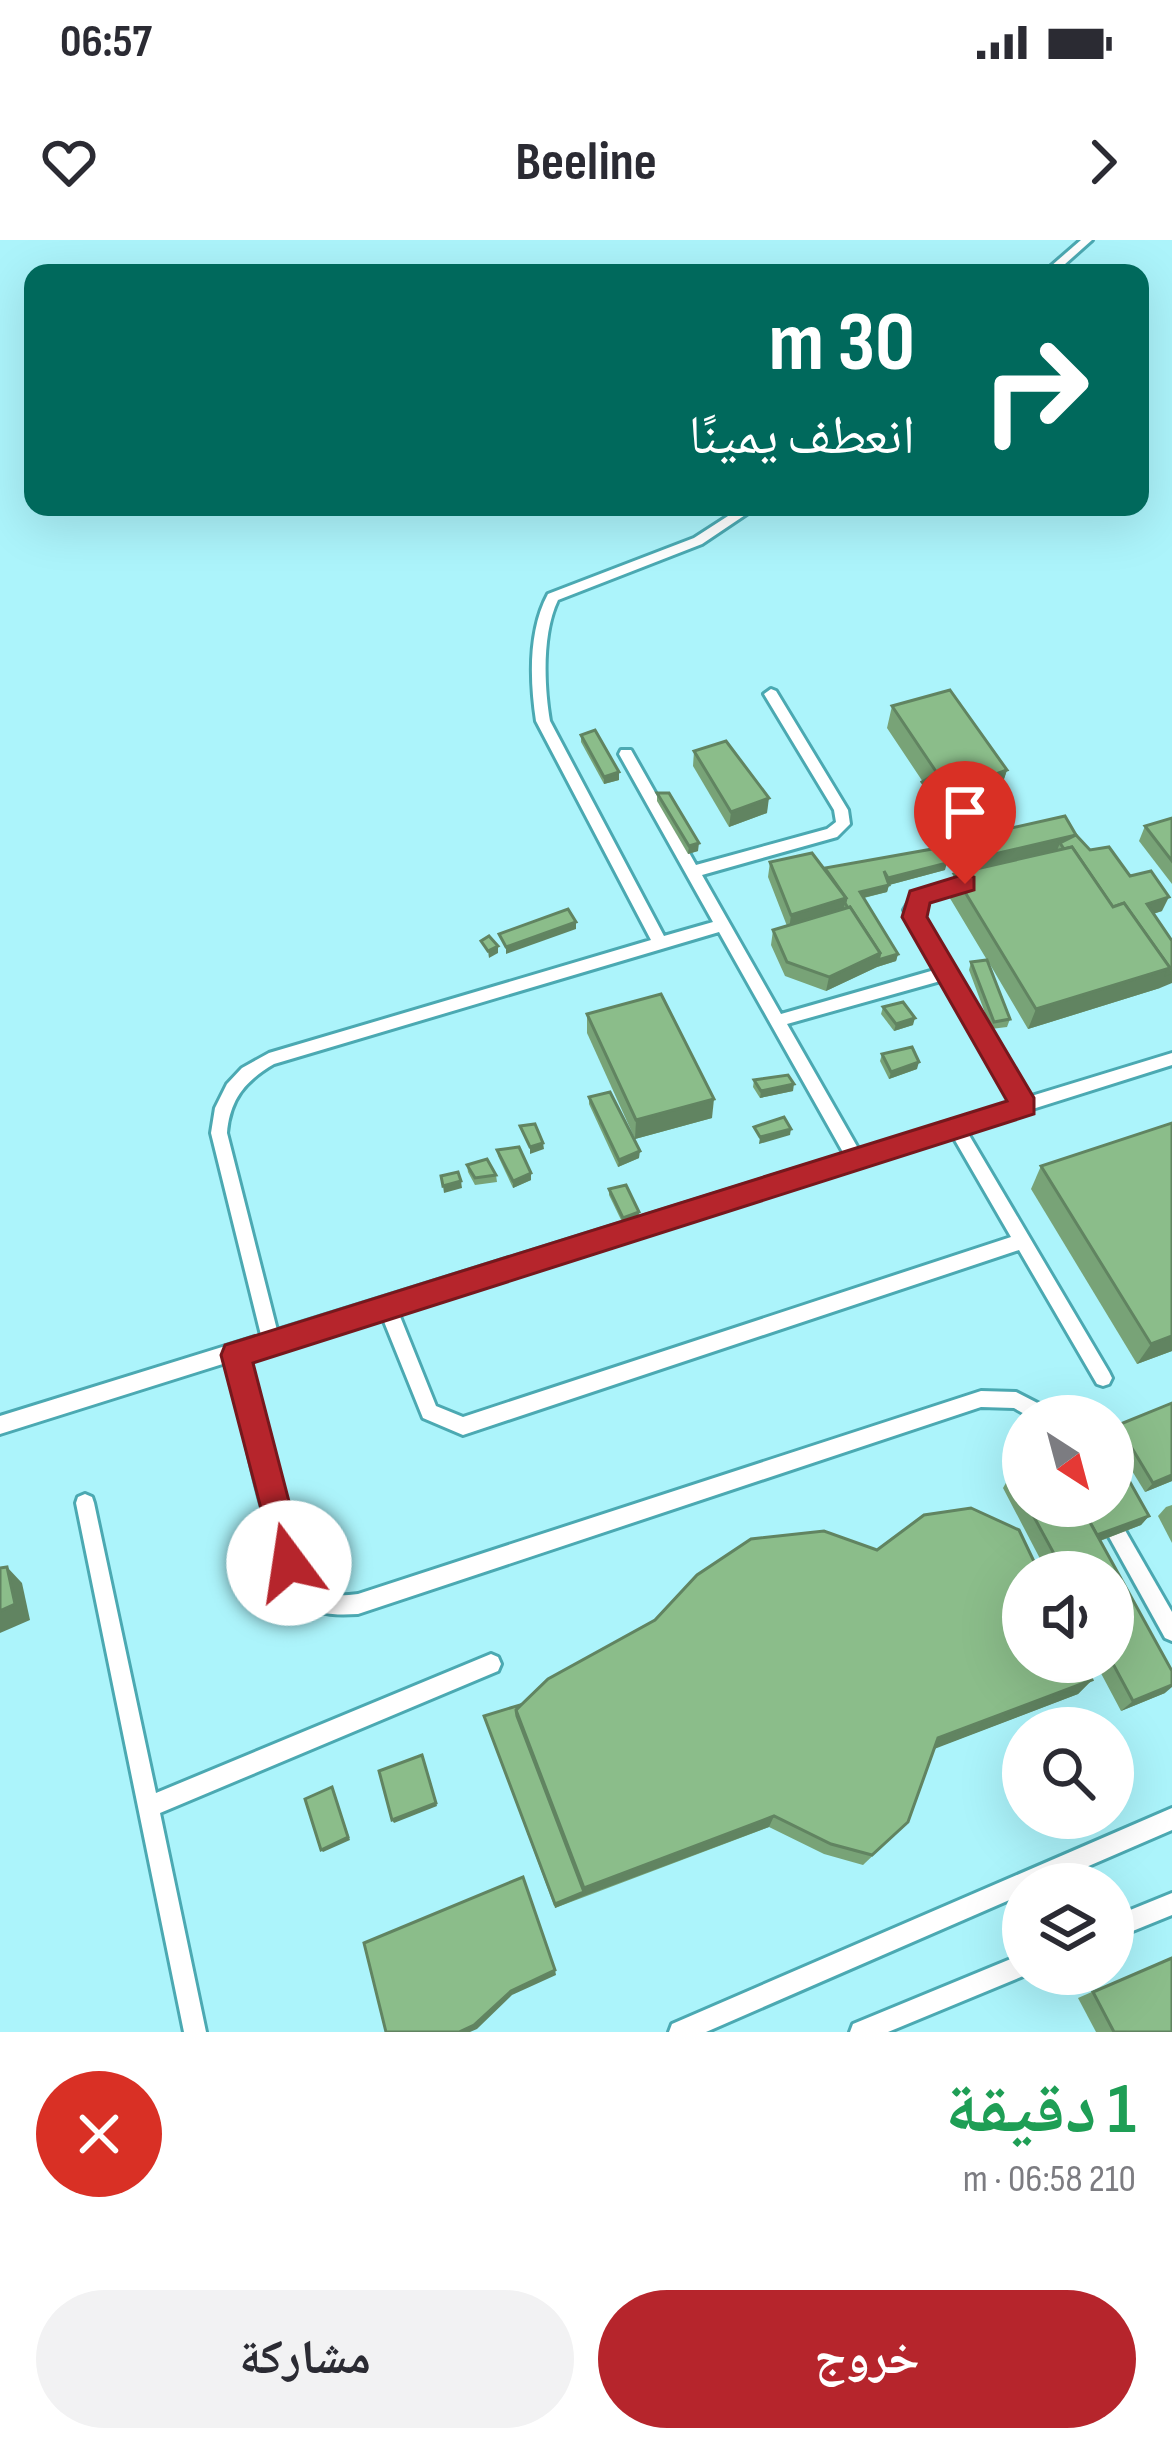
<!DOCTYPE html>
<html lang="ar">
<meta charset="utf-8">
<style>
:root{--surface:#fff;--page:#f2f2f3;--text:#2b2b33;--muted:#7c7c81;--accent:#b6252c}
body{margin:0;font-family:"Sofia Sans Condensed","Noto Naskh Arabic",sans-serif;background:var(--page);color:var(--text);direction:rtl;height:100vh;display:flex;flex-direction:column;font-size:45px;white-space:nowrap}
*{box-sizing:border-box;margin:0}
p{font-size:39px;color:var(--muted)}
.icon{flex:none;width:66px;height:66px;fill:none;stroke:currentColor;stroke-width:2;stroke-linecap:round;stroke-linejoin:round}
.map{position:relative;height:1792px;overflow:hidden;direction:ltr}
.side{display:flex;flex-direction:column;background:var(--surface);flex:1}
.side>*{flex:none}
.hud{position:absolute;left:24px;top:24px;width:1125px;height:252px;border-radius:24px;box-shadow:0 12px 48px #0002;direction:rtl;background:#00695c;color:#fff;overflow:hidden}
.needle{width:78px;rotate:144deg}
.fabs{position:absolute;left:1002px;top:1155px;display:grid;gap:24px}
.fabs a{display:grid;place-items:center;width:132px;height:132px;border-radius:50%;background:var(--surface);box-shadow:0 12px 48px #0002;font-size:60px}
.pin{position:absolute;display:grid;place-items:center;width:102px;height:102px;color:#fff;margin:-123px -51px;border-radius:50% 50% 50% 0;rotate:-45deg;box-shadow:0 0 12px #0007}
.pin .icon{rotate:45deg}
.me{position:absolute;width:132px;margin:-66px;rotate:346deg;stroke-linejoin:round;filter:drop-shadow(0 0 9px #0008)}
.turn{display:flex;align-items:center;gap:42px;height:252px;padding:0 36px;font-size:54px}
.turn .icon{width:156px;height:156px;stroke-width:2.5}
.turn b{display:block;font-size:84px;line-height:102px}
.round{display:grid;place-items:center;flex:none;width:126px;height:126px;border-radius:63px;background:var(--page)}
.head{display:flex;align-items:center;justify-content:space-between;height:204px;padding:0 36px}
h1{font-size:72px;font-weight:700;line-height:90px;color:#1e9e55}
.cta{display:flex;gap:24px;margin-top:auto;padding:24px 36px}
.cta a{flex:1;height:138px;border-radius:72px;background:var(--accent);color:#fff;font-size:48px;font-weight:700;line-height:138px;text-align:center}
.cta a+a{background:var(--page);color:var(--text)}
.status{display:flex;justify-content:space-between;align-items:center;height:84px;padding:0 60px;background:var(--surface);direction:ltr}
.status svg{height:33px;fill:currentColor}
header{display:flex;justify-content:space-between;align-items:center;height:156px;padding:0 36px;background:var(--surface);font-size:54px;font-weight:700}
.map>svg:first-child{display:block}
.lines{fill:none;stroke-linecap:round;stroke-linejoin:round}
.lane-casing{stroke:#4ba9b2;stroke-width:6}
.lane{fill:#fff;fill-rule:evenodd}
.wall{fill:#78a377}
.shaded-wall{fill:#618461}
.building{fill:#8bbd8a;stroke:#618461;stroke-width:3}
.route{fill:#b6252c;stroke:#76181d;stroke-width:3}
</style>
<div class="status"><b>06:57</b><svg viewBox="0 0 49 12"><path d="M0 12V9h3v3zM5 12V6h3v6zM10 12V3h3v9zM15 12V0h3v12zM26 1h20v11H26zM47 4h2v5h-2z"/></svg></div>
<header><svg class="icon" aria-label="forward" viewBox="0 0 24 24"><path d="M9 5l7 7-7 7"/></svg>Beeline<svg class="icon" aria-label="heart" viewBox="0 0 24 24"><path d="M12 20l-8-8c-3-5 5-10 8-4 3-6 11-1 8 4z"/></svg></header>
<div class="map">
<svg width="1172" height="1792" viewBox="0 0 1172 1792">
<rect width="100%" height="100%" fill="#acf4fb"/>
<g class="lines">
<defs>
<g id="lane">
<polygon points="1081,0 1092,0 1055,33 1043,33"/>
<path d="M742,267H757L702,304L558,360C542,393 544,445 550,481L664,696L713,682L619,514L621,510H631L696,625L827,589L836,582L834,570L764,454L771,449L776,451L848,570L850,584L837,597L702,635L781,774L938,729L904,670L914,653L969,637L976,643L974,647L924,661L920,670L1028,857L1172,813V825L966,890L1109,1132L1112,1138L1109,1144L1103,1146L1097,1144L1019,1010L463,1195L423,1178L381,1074L280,1106L278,1110L272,1112L266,1110L245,1117C256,1161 286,1328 320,1351C331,1358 347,1355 358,1354L981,1151L1016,1152L1051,1170L1054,1176H1028L1014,1168L981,1167L358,1374C340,1375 319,1376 304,1363C268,1330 240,1174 229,1122L0,1194V1176L261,1095L211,893L215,868L227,844L242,828L269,813L651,700L536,481C530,441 528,391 548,354L694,298ZM719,692L844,914L277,1090L227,893C230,859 245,841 274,824ZM944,740L1013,862L859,910L787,784ZM952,895L1011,997L463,1177L436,1166L397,1069Z"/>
<polygon points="85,1254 92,1257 94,1263 156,1553 491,1414 498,1417 501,1424 498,1431 160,1573 206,1792 184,1792 76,1263 78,1257"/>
<polygon points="1092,1266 1111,1266 1172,1372 1172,1401 1165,1398"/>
<polygon points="1172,1568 1172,1590 1047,1644 1023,1644 1023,1654 706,1792 669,1792 672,1784"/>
<polygon points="1172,1653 1172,1675 1113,1699 1113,1677"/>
<polygon points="1023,1714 1023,1734 1028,1734 888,1792 850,1792 853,1784"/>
</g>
</defs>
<use href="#lane" class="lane-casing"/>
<use href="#lane" class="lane"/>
</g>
<g class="wall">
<polygon points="892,466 1007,530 1000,551 928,578 917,564 923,542 887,488"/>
<polygon points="581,495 619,540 604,544 581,502"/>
<polygon points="694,511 767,573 729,587 693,526"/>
<polygon points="657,553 698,611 688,614 657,561"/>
<polygon points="1172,578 1172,644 1139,601 1145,586"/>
<polygon points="1076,595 1090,610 1130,636 1162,671 1153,674 1160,748 1028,789 988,721 1010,779 1007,787 991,789 969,730 971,722 987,720 948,655 955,634 945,617 949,602"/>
<polygon points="770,622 825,629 945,630 889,645 887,652 864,658 898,714 896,721 877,727 826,751 785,736 771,705 773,690 787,686 768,637"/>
<polygon points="883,767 913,785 894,791 881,774"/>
<polygon points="587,774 712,878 635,899 587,793"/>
<polygon points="882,814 917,829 889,839 880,821"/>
<polygon points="754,840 793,851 760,858 753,847"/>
<polygon points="589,857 639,918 618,927 589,864"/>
<polygon points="1172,883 1172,1111 1137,1124 1031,949 1041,926"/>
<polygon points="497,910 531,933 531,940 513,948 498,916"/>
<polygon points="467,925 496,935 497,942 475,945 468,932"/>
<polygon points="609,949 639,972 638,978 623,984 609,955"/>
<polygon points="1118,1185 1172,1241 1145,1252 1113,1200 1113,1192"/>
<polygon points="1023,1230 1023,1266 1113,1266 1149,1276 1141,1285 1100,1301 1165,1453 1121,1471 1095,1422 1113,1422 1113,1332 1047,1332 1003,1248 1011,1234"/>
<polygon points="1172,1265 1172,1303 1158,1276 1166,1267"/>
<polygon points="1092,1440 1078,1454 935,1508 908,1582 863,1625 824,1614 769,1587 555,1668 484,1476"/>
<polygon points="1172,1717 1172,1792 1096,1792 1078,1758"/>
</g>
<g class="shaded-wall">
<polygon points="1007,530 1000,551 928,578 933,557"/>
<polygon points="619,532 619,540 604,544 604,537"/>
<polygon points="769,558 767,573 729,587 731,572"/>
<polygon points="1076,595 1060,603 1056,613 956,636 960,622"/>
<polygon points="699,603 698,611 688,614 689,606"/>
<polygon points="947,623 945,630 889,645 887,652 858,659 860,652 887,645 888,638"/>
<polygon points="1169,657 1162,671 1140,678 1147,664"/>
<polygon points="846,658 843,672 789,690 791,675"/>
<polygon points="576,682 576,689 506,714 506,707"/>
<polygon points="498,706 498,713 489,718 488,711"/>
<polygon points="880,713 898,714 896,721 877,727 826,751 829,737"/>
<polygon points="1170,728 1172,732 1172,743 1160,748 1028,789 1036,769"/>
<polygon points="915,778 913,785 894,791 896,784"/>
<polygon points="919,822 917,829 889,839 891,832"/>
<polygon points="794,844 793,851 760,858 761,851"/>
<polygon points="714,859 712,878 635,899 636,880"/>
<polygon points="791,889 790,895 759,904 760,897"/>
<polygon points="543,903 544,909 530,914 530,907"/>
<polygon points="640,911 639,918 618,927 619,920"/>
<polygon points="531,933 531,940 513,948 513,941"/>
<polygon points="461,941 462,948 444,953 443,946"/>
<polygon points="639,972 638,978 623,984 623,978"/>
<polygon points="1172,1096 1172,1111 1137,1124 1151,1104"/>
<polygon points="1172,1235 1172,1241 1145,1252 1153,1243"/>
<polygon points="1149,1276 1141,1285 1086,1306 1093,1297"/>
<polygon points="7,1327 22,1343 30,1380 0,1393 0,1371"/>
<polygon points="1092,1440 1078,1454 929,1511 938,1498"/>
<polygon points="1172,1445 1172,1447 1165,1453 1121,1471 1133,1461"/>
<polygon points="422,1515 437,1566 394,1583 392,1580"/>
<polygon points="332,1547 350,1600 323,1612 321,1610"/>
<polygon points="774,1576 769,1587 584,1656 584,1648"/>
<polygon points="584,1652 584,1656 555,1668 555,1664"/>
<polygon points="555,1730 556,1735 512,1755 477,1789 470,1792 459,1792 511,1751"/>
</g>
<g class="building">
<polygon points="950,450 1007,530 933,557 922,542 937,533 892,466"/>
<polygon points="595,490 619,532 604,537 581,495"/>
<polygon points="726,501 769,558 731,572 694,511"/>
<polygon points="657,553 669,553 699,603 689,606"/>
<polygon points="1065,576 1076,595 960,622 949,602"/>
<polygon points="1172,578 1172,621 1145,586"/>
<polygon points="1076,595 1090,610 1109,607 1130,636 1151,631 1169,657 1147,664 1172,701 1172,732 1167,734 1170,728 1124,663 1113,667 1072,607 1064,609 1060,603"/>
<polygon points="1072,607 1113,667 1124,663 1170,728 1036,769 954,634"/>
<polygon points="938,608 947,623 888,638 884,631 889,645 860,652 898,714 878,720 880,713 850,667 848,668 845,663 846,658 825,628"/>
<polygon points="812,613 846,658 791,675 770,622"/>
<polygon points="850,667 880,713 829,737 787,722 773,690"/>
<polygon points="568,669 576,682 506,707 499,694"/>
<polygon points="489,696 498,706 488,711 481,701"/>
<polygon points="987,720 1010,779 994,782 971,722"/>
<polygon points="661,754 714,859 636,880 587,774"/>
<polygon points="903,762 915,778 896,784 883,767"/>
<polygon points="912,807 919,822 891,832 882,814"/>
<polygon points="788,835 794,844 761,851 754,840"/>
<polygon points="610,852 640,911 619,920 589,857"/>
<polygon points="784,877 791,889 760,897 754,887"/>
<polygon points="1172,883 1172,1096 1151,1104 1041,926"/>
<polygon points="535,884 543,903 530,907 520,886"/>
<polygon points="519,907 531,933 513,941 497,910"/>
<polygon points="487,919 496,935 475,938 467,925"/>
<polygon points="458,932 461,941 443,946 441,936"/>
<polygon points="626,945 639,972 623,978 609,949"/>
<polygon points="1172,1163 1172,1235 1153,1243 1118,1185"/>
<polygon points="1113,1212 1149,1276 1097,1295 1081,1266 1113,1266"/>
<polygon points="1023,1230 1023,1256 1011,1234"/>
<polygon points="1028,1266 1081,1266 1172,1431 1172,1445 1133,1461 1112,1422 1113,1332 1064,1332"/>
<polygon points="971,1268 1019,1290 1039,1332 1023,1332 1023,1422 1083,1422 1092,1440 938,1498 908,1582 872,1615 831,1604 774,1576 584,1648 516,1470 548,1439 655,1380 697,1335 751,1299 824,1291 877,1310 924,1275"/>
<polygon points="7,1327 15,1364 0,1371 0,1328"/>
<polygon points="520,1465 516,1470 517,1476 584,1652 555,1664 484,1476"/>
<polygon points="422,1515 436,1563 392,1580 379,1531"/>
<polygon points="332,1547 348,1597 321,1610 305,1559"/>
<polygon points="523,1637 555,1730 511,1751 474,1785 459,1792 386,1792 364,1703"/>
<polygon points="1172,1718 1172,1792 1114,1792 1093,1752"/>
</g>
<polygon class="route" points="965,634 974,637 974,650 930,663 927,677 1034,858 1034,874 253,1123 305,1323 301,1334 289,1338 278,1334 221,1115 225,1105 1007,861 902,677 910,651"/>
</svg>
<div class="fabs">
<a><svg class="needle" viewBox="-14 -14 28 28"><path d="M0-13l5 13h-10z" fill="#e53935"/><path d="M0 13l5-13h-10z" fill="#7c7c81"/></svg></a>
<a><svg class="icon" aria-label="sound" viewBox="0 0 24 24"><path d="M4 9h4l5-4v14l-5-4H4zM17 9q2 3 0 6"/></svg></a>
<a><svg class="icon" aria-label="search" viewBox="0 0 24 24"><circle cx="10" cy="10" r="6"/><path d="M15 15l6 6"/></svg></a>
<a><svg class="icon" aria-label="layers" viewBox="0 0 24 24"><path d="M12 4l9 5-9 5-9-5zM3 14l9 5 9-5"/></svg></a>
</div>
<div class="pin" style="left:965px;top:644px;background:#d93025"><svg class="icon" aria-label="arrive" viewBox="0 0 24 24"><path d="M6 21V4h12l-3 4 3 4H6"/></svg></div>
<svg class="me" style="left:289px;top:1323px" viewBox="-20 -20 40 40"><circle r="19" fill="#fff"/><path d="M0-13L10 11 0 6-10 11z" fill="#b6252c"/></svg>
<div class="hud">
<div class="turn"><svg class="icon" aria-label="right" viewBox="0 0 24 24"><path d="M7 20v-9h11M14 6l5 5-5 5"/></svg><div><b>30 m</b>انعطف يمينًا</div></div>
</div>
</div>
<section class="side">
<div class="head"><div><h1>1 دقيقة</h1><p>210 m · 06:58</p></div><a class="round" style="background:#d93025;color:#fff"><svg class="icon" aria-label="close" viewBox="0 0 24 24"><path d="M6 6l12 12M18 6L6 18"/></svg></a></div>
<div class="cta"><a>خروج</a><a>مشاركة</a></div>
</section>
